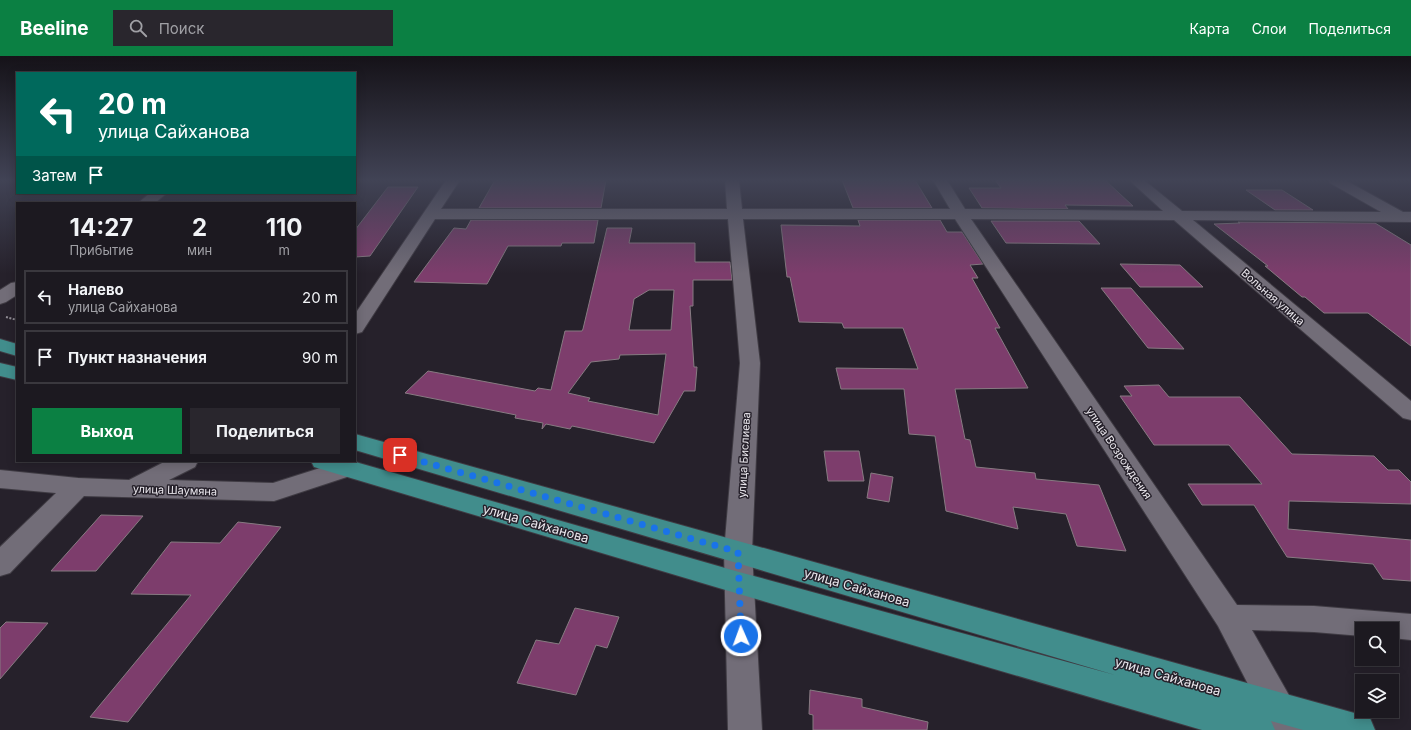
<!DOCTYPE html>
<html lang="ru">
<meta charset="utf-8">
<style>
:root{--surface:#1c1920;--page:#29262d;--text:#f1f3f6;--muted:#a0a0a5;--line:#3a383e;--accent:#0b8043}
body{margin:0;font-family:Inter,sans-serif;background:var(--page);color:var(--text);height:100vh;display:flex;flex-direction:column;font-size:15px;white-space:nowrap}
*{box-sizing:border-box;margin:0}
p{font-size:13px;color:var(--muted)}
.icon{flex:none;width:22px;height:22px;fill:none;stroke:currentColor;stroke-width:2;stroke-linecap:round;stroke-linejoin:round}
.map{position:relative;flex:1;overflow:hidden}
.drawer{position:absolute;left:16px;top:146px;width:340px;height:260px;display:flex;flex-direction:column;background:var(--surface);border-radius:0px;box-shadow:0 2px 10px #0003,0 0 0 1px var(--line)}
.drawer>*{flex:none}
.hud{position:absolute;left:16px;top:16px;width:340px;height:122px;border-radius:0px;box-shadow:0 2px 10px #0003,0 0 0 1px var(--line);background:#00695c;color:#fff;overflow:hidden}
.controls{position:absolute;left:1355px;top:566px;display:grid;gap:8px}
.controls a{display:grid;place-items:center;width:44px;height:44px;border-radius:0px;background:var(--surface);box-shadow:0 2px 10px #0003,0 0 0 1px var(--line);font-size:20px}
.pin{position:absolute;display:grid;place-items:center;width:34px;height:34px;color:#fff;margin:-17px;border-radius:8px;box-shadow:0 2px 6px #0006}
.me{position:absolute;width:44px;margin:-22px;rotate:358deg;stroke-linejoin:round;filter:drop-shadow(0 0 3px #0008)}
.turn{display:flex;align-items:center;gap:14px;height:84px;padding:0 16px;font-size:18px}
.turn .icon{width:52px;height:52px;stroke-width:2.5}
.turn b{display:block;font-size:28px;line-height:34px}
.then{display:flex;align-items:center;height:38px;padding:0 16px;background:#0003;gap:8px;font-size:15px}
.eta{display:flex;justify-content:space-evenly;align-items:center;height:68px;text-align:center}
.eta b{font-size:24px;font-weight:700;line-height:28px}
.action{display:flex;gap:8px;margin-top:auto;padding:8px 16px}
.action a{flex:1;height:46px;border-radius:0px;background:var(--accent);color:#fff;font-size:16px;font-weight:700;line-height:46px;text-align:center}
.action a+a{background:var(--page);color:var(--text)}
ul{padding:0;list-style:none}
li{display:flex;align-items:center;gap:12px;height:54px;margin:0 8px 6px;padding:0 8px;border:2px solid var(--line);border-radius:0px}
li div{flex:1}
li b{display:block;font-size:15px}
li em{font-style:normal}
header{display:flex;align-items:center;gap:24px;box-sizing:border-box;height:56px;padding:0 20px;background:var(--accent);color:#fff}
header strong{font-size:19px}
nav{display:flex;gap:22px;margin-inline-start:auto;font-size:14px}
.search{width:280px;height:36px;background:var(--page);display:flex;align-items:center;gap:10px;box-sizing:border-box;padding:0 14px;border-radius:0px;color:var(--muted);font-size:15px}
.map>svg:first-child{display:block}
.building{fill:#7d3d6c;stroke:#877b82;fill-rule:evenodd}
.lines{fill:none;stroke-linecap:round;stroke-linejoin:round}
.minor-casing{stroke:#3f3b43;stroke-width:2}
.major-casing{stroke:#3f3b43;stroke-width:2}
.path{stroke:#918d95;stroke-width:2;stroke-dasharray:2 1.5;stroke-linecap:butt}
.minor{fill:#726d78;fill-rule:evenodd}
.major{fill:#418d8c;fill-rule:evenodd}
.route{stroke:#1a73e8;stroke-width:7;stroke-dasharray:0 12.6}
.labels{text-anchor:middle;stroke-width:3;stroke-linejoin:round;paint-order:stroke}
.street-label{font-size:11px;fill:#eae7ed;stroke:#26212b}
.near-street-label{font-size:13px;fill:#eae7ed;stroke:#26212b}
</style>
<header>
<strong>Beeline</strong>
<div class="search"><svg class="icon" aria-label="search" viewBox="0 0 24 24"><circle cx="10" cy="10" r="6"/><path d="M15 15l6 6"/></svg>Поиск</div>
<nav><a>Карта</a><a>Слои</a><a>Поделиться</a></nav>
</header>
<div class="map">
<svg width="1411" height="674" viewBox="0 0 1411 674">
<rect width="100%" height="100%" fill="#26212b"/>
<g class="building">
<polygon points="495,124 606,124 601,152 479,152"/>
<polygon points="842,124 915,124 932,152 853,152"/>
<polygon points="995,124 1105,124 1133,150 1065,149 1068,153 982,152 969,132 1001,132"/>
<polygon points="388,131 418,131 370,200 355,201 355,174"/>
<polygon points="1246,134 1282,134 1313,154 1275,154"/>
<polygon points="471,164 598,164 594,187 562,187 561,190 508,190 487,228 414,226 454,172 466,173"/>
<polygon points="858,164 940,164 947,176 962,176 983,208 970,209 978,222 972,222 1000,272 995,272 1028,332 955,333 965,383 970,384 976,411 1035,417 1036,423 1099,429 1126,495 1077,490 1066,458 1013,451 1018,473 946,455 935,380 909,378 904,333 841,333 836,312 918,313 903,272 844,272 842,267 799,266 790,221 787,221 781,169 860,170"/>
<polygon points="991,165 1079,165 1100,188 1006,187"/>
<polygon points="1238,166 1375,167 1411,189 1411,290 1368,257 1324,257 1305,241 1302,241 1265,210 1268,210 1214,168 1240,167"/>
<path d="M607,172H632L629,187H695V206H730L732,224H693V250H690L694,311H697L695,335H684L654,387L572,370L570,373L546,368L542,373L543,367L515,362L516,359L405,337L428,315L535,335L538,332L551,334L565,275H582L583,273ZM649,234H674L671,274H629L634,243ZM666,298L658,359L588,345L590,342L568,337L591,306L619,303L620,299Z"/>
<polygon points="1120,208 1180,209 1203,231 1140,231"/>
<polygon points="1101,232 1131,232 1184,293 1148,292"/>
<polygon points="1159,329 1169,341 1240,341 1292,398 1374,400 1388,414 1399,414 1411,426 1411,448 1289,445 1288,473 1411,484 1411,525 1383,523 1373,508 1287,501 1254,449 1202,449 1188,428 1262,428 1229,389 1154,389 1120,340 1132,340 1124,330"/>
<polygon points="824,395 859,395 864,425 828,425"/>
<polygon points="871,417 893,421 889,446 867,442"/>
<polygon points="101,459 143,460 96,515 51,515"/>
<polygon points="238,466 281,471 128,666 90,661 191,539 131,538 171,486 220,487"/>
<polygon points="575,552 619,561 607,592 596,589 576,639 517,627 536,584 559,588"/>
<polygon points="6,566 48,567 0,623 0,572"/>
<polygon points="810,634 862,643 862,651 928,666 927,674 813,674 813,659 809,658"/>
</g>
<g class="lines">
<defs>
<g id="minor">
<polygon points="446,124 460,124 441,153 727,153 725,124 739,124 742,153 950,153 933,124 947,124 965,153 1163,155 1129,124 1144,124 1182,155 1381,156 1330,127 1328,124 1345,124 1403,156 1411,156 1411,166 1193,164 1411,345 1411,364 1403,362 1174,164 971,163 1237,549 1314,550 1411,558 1411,584 1392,582 1392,573 1362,573 1362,580 1314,576 1252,574 1290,641 1305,662 1310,674 1273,674 1266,663 1218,570 955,163 743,163 760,307 752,496 762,674 728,674 724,496 740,307 728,163 435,163 362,276 355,278 355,258"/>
<polygon points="150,137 167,137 155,147 138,147"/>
<polygon points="17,226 17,239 6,246 0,248 0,234 11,227"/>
<polygon points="166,405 198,405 195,411 169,424 273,427 342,405 356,406 359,412 356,418 274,445 84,440 10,517 0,520 0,491 56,437 0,432 0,414 78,422 129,424"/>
</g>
<g id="major">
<polygon points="0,283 17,288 17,300 0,295"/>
<polygon points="0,307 17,311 17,324 0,320"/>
<polygon points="355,378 1358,658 1370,662 1375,674 1303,674 1271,665 1275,674 1202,674 739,538 314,411 311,405 352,405 739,516 1115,619 355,394"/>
</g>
</defs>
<use href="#minor" class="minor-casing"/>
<use href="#major" class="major-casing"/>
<polyline class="path" points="6,261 17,264"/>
<use href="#minor" class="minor"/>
<use href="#major" class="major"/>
</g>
<linearGradient id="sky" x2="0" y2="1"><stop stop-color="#151218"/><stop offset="0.57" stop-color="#414355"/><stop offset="1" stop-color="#414355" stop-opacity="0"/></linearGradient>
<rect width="1411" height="218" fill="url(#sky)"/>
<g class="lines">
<polyline class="route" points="400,399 738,496 741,580"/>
</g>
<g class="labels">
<g class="street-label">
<text transform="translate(1273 241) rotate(41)" y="4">Вольная улица</text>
<text transform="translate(1119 397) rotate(56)" y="4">улица Возрождения</text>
<text transform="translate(744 399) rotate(-87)" y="4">улица Бислиева</text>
<text transform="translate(175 434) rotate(2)" y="4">улица Шаумяна</text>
</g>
<g class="near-street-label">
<text transform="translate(536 467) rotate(16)" y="5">улица Сайханова</text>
<text transform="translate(857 531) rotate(16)" y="5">улица Сайханова</text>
<text transform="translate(1168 620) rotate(16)" y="5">улица Сайханова</text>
</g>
</g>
</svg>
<div class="controls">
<a><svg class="icon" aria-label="search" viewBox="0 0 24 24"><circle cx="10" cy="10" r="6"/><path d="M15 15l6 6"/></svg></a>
<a><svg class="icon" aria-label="layers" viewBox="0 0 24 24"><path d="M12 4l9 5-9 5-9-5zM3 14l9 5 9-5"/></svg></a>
</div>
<div class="pin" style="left:400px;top:399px;background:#d93025"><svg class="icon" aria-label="arrive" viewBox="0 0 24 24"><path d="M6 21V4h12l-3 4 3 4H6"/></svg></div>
<svg class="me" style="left:741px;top:580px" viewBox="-20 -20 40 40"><circle r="17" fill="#1a73e8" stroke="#fff" stroke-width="3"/><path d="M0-11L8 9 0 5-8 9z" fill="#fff"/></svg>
<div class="hud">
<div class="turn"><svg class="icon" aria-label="left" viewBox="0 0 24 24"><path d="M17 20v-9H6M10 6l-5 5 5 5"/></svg><div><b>20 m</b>улица Сайханова</div></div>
<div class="then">Затем<svg class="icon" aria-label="arrive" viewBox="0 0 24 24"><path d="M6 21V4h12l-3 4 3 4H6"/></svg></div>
</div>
<section class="drawer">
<div class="eta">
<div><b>14:27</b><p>Прибытие</p></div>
<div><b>2</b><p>мин</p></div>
<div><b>110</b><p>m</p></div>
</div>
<ul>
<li><svg class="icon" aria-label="left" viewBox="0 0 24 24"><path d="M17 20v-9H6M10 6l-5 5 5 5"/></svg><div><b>Налево</b><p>улица Сайханова</p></div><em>20 m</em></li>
<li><svg class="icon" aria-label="arrive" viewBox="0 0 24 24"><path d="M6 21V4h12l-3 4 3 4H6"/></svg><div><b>Пункт назначения</b></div><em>90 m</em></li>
</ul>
<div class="action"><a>Выход</a><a>Поделиться</a></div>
</section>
</div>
